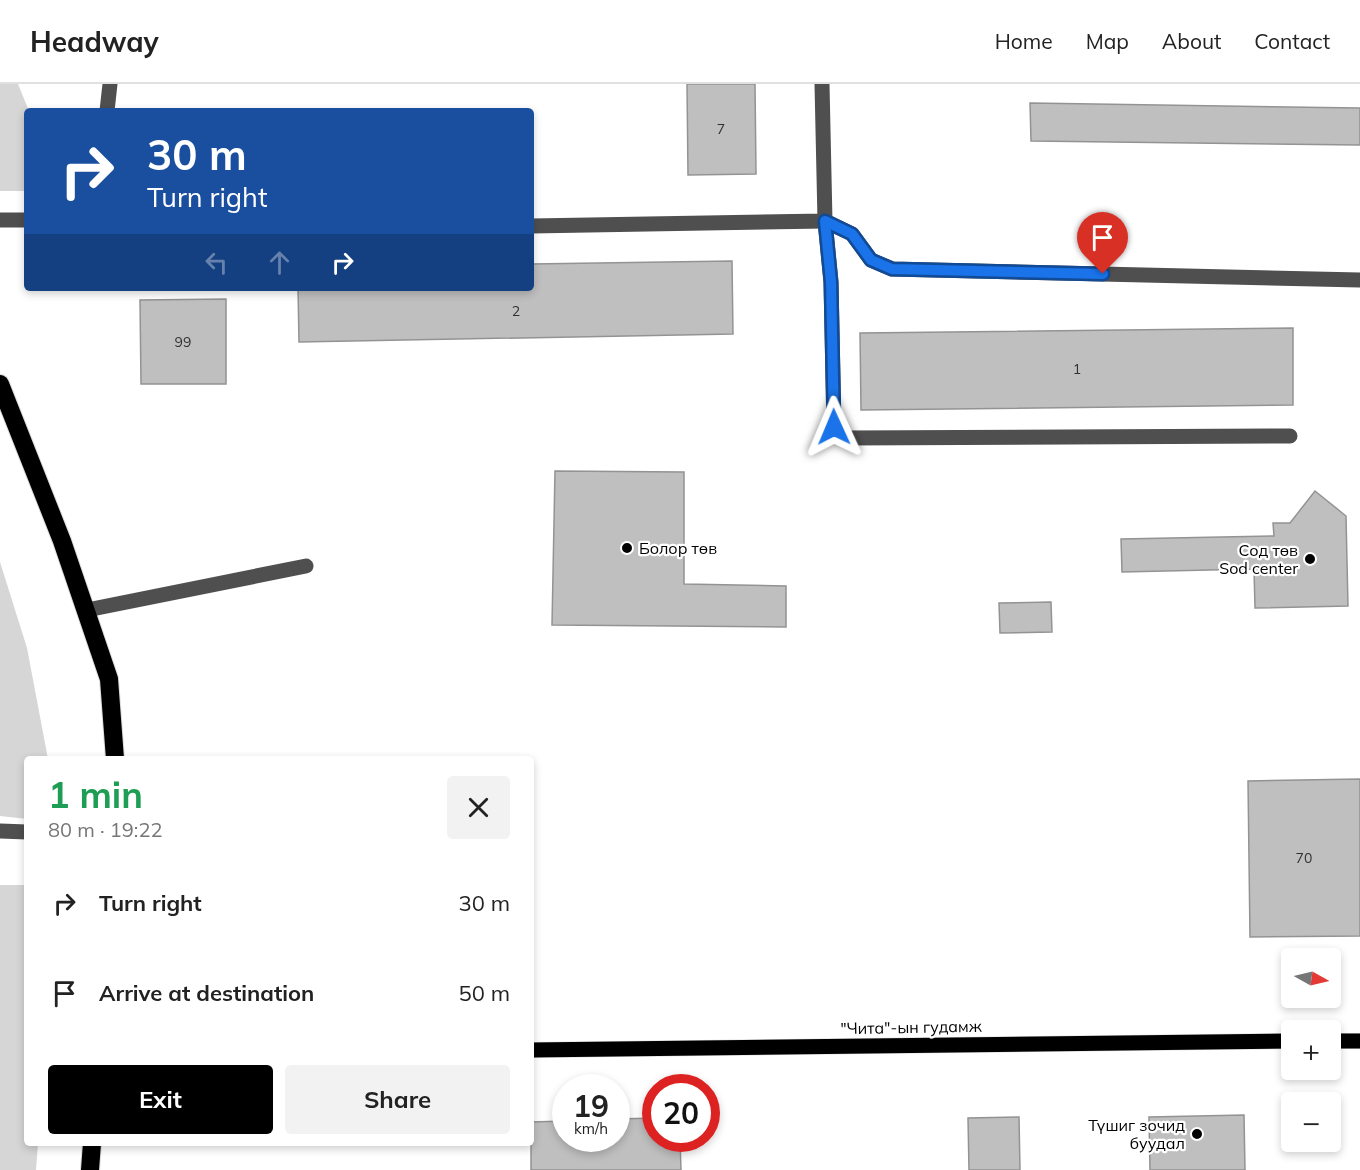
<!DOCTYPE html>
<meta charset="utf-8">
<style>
:root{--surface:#fff;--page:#f2f2f2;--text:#222;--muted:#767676;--line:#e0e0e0;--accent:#000}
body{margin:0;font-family:Mulish,sans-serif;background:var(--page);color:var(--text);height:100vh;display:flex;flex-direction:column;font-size:22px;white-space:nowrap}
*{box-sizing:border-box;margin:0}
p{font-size:20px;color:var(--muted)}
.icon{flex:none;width:33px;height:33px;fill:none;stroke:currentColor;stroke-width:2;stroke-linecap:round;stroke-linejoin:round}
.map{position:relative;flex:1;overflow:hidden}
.side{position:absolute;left:24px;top:672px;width:510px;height:390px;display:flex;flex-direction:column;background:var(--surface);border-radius:6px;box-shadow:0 3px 9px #0003}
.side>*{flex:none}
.hud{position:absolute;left:24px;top:24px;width:510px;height:183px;border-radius:6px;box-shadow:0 3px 9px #0003;background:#1a4fa0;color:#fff;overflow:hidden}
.needle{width:39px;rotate:98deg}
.controls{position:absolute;left:1281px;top:864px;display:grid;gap:12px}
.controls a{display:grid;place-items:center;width:60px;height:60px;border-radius:6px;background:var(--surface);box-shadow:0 3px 9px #0003;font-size:30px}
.speed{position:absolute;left:552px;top:990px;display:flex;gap:12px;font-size:30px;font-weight:700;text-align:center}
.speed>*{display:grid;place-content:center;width:78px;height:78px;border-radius:50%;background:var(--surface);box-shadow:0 3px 9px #0003;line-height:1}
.speed small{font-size:15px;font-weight:400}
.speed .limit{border:9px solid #d22;background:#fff;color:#111}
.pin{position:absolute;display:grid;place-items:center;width:51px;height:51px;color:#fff;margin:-62px -26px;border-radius:50% 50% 50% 0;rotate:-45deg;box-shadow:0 0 6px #0007}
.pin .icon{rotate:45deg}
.me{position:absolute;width:66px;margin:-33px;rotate:359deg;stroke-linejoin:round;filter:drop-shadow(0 0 4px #0008)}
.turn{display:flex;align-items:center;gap:21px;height:126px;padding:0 24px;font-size:27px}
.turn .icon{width:78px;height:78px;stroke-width:2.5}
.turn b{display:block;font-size:42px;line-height:51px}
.lanes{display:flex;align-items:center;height:57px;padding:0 24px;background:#0003;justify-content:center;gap:30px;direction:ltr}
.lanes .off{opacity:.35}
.round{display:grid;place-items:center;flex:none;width:63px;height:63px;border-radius:6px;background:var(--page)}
.head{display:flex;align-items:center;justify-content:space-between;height:102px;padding:0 24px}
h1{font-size:36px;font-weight:700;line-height:45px;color:#1e9e55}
.primary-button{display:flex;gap:12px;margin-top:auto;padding:12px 24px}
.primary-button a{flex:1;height:69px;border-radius:6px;background:var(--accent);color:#fff;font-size:24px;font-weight:700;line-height:69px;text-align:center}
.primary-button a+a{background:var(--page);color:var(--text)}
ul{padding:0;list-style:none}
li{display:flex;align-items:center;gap:18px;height:90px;padding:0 24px}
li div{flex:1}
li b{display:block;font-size:22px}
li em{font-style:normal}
header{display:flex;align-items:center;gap:36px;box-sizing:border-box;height:84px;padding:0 30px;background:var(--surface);border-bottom:2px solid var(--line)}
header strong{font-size:28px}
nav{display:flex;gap:33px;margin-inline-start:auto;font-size:21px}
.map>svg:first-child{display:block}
.green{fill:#d6d6d6}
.building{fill:#bfbfbf;stroke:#939393;stroke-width:1.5}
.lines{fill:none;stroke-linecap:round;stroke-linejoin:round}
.major-casing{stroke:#dbdbdb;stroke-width:16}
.highway-casing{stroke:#dbdbdb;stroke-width:20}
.minor{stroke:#4f4f4f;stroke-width:15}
.major{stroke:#000;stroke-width:15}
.highway{stroke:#000;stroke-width:18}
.route-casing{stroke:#114b97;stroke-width:15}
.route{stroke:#1a73e8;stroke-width:10}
.poi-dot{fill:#000;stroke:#fff;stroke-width:2}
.labels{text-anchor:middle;stroke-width:4.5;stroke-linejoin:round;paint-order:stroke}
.number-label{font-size:14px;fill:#303030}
.poi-label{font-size:16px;fill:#000;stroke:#fff;text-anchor:end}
.street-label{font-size:16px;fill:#000;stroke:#fff}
</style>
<header>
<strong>Headway</strong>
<nav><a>Home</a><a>Map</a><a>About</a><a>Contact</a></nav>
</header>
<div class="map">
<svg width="1360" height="1086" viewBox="0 0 1360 1086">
<rect width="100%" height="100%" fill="#fff"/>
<g class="green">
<polygon points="0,0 18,0 29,27 27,27 27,107 0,107"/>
<polygon points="0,478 27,564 48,675 27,675 27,735 0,732"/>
<polygon points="0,801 27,801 27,1059 38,1059 36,1086 0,1086"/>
</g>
<g class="building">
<polygon points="687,0 755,0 756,90 688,91"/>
<polygon points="1030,19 1360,24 1360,61 1031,57"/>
<polygon points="732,177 733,250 299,258 298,204 531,204 531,180"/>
<polygon points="226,215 226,300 141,300 140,216"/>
<polygon points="1293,244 1293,321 861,326 860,249"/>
<polygon points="555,387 684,388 684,500 786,502 786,543 552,541"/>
<polygon points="1315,407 1346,432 1348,522 1255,524 1254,485 1122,488 1121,455 1274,452 1273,439 1290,439"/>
<polygon points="1051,518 1052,548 1000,549 999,519"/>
<polygon points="1360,695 1360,852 1250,853 1248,697"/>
<polygon points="1244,1031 1245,1086 1150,1086 1149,1033"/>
<polygon points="1019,1033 1020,1086 969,1086 968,1034"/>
<polygon points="656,1034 656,1054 680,1054 681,1086 531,1086 531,1038 566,1037 566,1054 616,1054 616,1035"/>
</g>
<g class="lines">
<defs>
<g id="major">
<polyline points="1330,957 1360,957"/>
<polyline points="531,966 1292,957"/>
</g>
<g id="highway">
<polyline points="0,300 62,457 109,595 115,675"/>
<polyline points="90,1086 92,1059"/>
</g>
</defs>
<use href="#major" class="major-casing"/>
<use href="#highway" class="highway-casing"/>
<g class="minor">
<polyline points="107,27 110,0"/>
<polyline points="0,136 27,136"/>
<polyline points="825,137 831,198 834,343 837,351 847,354 1290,352"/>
<polyline points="825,137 852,150 871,176 892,185 1360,196"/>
<polyline points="531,142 825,137 822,0"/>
<polyline points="87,526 306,482"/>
<polyline points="0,747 27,748"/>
</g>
<use href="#major" class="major"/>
<use href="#highway" class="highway"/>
</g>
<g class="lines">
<defs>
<polyline id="route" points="834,343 831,198 825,137 852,150 871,176 892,185 1103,190"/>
</defs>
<use href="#route" class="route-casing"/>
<use href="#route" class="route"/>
</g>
<g class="poi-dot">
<circle cx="627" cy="464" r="6"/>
<circle cx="1310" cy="475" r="6"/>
<circle cx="1197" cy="1050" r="6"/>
</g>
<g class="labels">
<g class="number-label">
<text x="721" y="50">7</text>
<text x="516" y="232">2</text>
<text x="183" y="263">99</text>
<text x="1077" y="290">1</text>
<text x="1304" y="779">70</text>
</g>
<g class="poi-label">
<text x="639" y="470" text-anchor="start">Болор төв</text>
<text x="1298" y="472">Сод төв<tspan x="1298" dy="18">Sod center</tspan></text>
<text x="1185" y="1047">Түшиг зочид<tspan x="1185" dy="18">буудал</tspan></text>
</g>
<g class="street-label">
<text transform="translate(911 943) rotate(-1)" y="6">"Чита"-ын гудамж</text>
</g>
</g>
</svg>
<div class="controls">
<a><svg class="needle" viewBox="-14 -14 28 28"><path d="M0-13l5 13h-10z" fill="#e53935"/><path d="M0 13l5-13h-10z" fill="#767676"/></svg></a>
<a>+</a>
<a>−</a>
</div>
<div class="speed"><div>19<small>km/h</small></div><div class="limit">20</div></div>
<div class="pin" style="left:1103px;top:190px;background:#d93025"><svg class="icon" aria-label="arrive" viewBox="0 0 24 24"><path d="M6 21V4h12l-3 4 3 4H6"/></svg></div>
<svg class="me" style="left:834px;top:343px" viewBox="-20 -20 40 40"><path d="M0-17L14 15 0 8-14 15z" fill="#1a73e8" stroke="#fff" stroke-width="4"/></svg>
<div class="hud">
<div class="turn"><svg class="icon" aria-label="right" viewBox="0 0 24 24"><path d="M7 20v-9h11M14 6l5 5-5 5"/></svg><div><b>30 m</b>Turn right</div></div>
<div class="lanes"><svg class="icon off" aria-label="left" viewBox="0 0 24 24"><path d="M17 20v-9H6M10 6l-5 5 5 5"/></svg><svg class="icon off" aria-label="ahead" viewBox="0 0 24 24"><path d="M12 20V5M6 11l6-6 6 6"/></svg><svg class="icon" aria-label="right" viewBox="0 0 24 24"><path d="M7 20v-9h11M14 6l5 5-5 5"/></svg></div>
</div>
<section class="side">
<div class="head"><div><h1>1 min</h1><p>80 m · 19:22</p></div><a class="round"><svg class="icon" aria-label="close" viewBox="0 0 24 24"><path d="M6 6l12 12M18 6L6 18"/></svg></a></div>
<ul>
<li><svg class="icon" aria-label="right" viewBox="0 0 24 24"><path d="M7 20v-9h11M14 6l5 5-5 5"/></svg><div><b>Turn right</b></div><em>30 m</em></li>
<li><svg class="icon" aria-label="arrive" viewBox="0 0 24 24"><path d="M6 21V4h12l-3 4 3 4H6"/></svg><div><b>Arrive at destination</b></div><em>50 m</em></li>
</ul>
<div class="primary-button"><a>Exit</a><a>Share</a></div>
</section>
</div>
